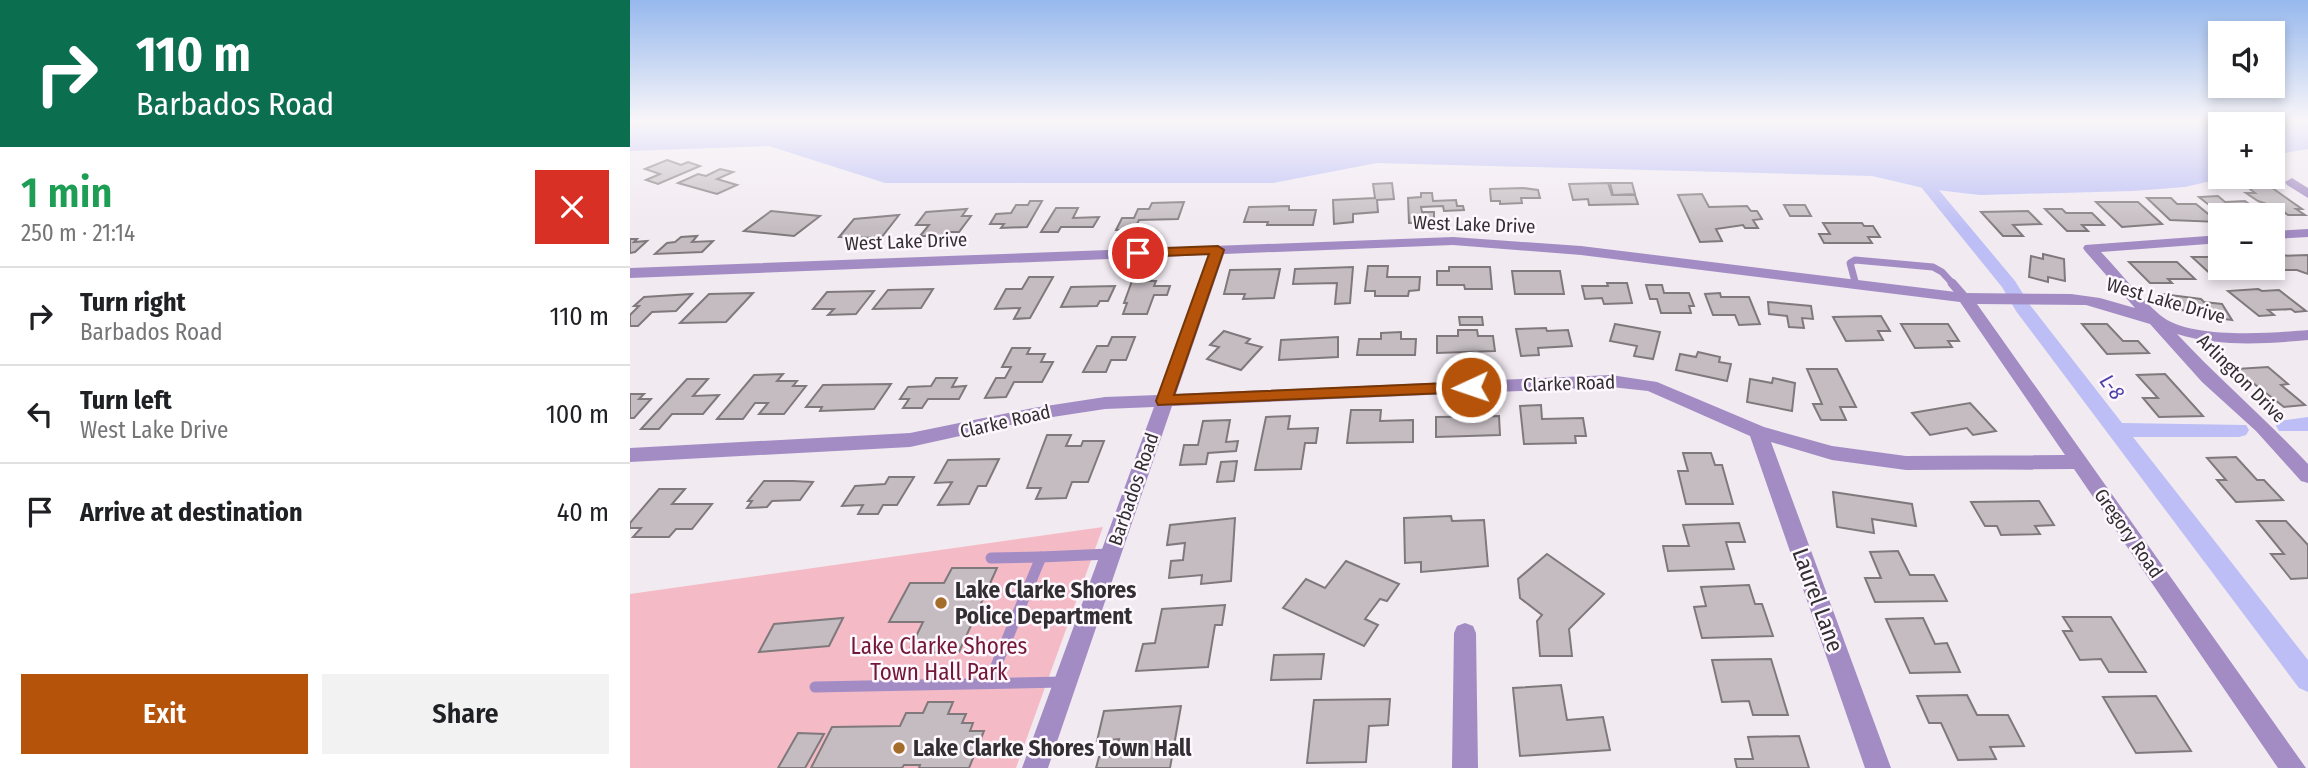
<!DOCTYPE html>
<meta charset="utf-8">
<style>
:root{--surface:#fff;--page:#f2f2f2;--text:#202124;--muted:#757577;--line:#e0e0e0;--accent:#b45309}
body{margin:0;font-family:"Fira Sans Condensed",sans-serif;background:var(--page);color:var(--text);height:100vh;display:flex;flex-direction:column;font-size:26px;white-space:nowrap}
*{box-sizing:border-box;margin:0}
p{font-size:23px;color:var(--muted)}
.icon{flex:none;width:38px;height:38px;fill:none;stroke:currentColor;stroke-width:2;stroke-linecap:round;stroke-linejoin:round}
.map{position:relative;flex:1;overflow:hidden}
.panel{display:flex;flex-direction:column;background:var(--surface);width:630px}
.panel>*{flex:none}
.banner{background:#0b6e4f;color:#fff;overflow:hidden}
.controls{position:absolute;left:1578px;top:21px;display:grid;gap:14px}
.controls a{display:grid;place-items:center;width:77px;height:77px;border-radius:0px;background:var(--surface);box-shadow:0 4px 10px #0003;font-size:35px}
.pin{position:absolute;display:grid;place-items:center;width:60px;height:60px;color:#fff;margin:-30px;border:4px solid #fff;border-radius:50%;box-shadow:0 2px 7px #0007}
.me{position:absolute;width:77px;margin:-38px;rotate:267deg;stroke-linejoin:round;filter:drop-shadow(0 0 5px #0008)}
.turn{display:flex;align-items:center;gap:24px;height:147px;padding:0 21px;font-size:32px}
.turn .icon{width:91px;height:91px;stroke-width:2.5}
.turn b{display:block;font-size:49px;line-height:60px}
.round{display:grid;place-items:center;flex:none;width:74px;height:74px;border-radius:0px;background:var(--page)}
.summary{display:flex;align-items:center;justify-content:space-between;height:119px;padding:0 21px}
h1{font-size:42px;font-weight:600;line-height:52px;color:#1e9e55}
.primary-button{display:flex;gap:14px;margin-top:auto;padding:14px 21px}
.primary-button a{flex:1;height:80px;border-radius:0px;background:var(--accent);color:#fff;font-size:28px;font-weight:600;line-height:80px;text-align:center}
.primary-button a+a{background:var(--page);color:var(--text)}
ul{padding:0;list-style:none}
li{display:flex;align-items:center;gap:21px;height:98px;padding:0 21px;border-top:2px solid var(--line)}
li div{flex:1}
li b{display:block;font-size:26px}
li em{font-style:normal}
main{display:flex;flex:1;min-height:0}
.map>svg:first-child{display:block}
.green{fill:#f4bbc6}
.water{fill:#bcbef5}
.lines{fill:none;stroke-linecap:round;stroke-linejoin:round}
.canal{fill:#bcbef5;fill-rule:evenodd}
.building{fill:#c4bcc1;stroke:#80797c;stroke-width:2}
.lane-far2{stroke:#a38cc4;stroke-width:7}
.lane-far1{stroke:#a38cc4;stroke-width:9}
.lane{stroke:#a38cc4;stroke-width:11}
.street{fill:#a38cc4;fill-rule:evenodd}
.route{fill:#b45309;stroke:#753606;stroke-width:2}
.poi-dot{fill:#a56d2a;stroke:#fef8fe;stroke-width:2.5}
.labels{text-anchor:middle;stroke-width:5;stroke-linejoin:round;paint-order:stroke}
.street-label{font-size:19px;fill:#322f32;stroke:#fef8fe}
.water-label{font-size:21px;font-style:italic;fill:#4c41a8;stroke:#fef8fe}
.near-poi-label{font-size:23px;font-weight:bold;fill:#322f32;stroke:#fef8fe;text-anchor:start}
.near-street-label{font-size:23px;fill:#322f32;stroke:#fef8fe}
.near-park-label{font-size:23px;fill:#731736;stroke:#fef8fe}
</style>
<main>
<section class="panel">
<div class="banner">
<div class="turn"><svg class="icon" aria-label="right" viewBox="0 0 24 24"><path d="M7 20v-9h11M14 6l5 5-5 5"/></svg><div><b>110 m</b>Barbados Road</div></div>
</div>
<div class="summary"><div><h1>1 min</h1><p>250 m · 21:14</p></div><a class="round" style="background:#d93025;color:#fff"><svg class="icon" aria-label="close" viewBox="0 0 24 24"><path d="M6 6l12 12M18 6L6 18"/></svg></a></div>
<ul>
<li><svg class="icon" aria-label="right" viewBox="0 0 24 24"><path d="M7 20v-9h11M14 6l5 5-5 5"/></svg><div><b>Turn right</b><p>Barbados Road</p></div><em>110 m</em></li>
<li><svg class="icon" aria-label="left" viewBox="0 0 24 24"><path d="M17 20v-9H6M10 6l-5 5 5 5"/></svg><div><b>Turn left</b><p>West Lake Drive</p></div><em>100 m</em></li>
<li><svg class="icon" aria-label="arrive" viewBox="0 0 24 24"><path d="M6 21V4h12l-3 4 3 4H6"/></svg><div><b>Arrive at destination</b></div><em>40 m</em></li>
</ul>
<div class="primary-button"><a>Exit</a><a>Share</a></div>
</section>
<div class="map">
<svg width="1678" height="768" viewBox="0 0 1678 768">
<rect width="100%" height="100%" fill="#f1eaf1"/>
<polygon class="green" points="473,527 386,768 0,768 0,594"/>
<polygon class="water" points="0,121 1678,121 1678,149 1643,155 1643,124 1591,124 1591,177 1594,177 1589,179 1555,187 1503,191 1350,195 1298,189 1242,176 747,163 643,183 255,183 139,146 0,151"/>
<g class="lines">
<g class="canal">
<polygon points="1283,164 1288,165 1385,281 1400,305 1492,423 1616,425 1619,430 1616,435 1609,437 1503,437 1678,660 1678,692 1669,688 1386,311 1372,287 1278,171 1278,165"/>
<polygon points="1678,417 1678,431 1649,431 1646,426 1649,421"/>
</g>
</g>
<g class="building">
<polygon points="37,160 51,165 58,162 70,166 28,184 16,180 30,174 15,169"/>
<polygon points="90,169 103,172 87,179 107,185 87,194 48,183 68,174 76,176"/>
<polygon points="762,183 764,199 747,200 748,212 723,214 723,222 704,224 703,200 745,198 743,184"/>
<polygon points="978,183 982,195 1005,195 1008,204 959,205 958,199 943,200 939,184"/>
<polygon points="980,183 1002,183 1005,194 983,195"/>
<polygon points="1615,185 1638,185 1672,209 1666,209 1675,215 1658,215 1648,208 1628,201 1616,193 1625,193"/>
<polygon points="893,188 908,190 910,198 891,198 892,203 870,204 870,201 861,201 860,189"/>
<polygon points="791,193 802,193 803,201 826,200 827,206 833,206 834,210 814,211 813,206 791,207 792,212 804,212 804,222 779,223 778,198 791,197"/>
<polygon points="1072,194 1079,207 1117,206 1121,211 1127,211 1132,219 1123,220 1128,228 1115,228 1113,225 1086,229 1092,241 1070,242 1048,195"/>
<polygon points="1588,196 1595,202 1615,201 1634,215 1592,215 1569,197"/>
<polygon points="1517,198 1541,198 1547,204 1566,204 1588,222 1540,220"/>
<polygon points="400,201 412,201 397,227 371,228 374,224 360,224 366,214 381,213 386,205 398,205"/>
<polygon points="554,202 548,219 509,220 504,230 486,230 492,218 504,218 508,209 519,209 522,203"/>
<polygon points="1466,202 1508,202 1532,224 1492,227"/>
<polygon points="1154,205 1175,205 1181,216 1160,216"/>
<polygon points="659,206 659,210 686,210 683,225 637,225 638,222 614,222 619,207"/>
<polygon points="426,208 448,208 443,218 469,217 463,227 431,227 428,232 411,232"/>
<polygon points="337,209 332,216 341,216 329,232 318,232 315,236 290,236 299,225 286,225 296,212"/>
<polygon points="1415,209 1432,209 1436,213 1462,213 1474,225 1452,225 1458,231 1437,231"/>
<polygon points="141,211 190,216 164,236 114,231"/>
<polygon points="1398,211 1411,224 1383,225 1393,236 1373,236 1351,212"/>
<polygon points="269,215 251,238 209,237 224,219"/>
<polygon points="1193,223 1232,223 1234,226 1243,226 1250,237 1238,237 1242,243 1194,243 1189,234 1200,234"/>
<polygon points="67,236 62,242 83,241 72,252 25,254 37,243 45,242 51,237"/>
<polygon points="0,239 7,239 4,242 17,241 5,252 0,253"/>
<polygon points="1413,254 1434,259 1435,281 1418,277 1418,282 1399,277 1401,256 1413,259"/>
<polygon points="1678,255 1678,274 1667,270 1651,270 1643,263 1643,256"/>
<polygon points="1562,257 1579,257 1583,261 1591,260 1591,268 1618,268 1625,273 1605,274 1610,278 1586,279"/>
<polygon points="1499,262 1547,262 1565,279 1538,279 1542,283 1520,283"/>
<polygon points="738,266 758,266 757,277 790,277 789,290 779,291 778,296 745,296 745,291 735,291"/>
<polygon points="723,267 720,303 705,304 707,283 663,284 665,269"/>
<polygon points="819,267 860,267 862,289 835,289 834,285 807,285 807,271 819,271"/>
<polygon points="650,269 644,298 613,299 615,294 594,294 600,270"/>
<polygon points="882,271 930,271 934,294 885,294"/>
<polygon points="399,277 423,277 400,318 384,319 390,308 365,309 376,289 392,289"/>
<polygon points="502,281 526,281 524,286 540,286 537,295 524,295 517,314 493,314 497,303 494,303"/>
<polygon points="977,283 997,283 1002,303 974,304 972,298 955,299 952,286 978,286"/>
<polygon points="1016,285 1032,285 1034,293 1059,293 1064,306 1059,306 1061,313 1031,313 1027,299 1020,299"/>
<polygon points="485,286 478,301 470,301 467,306 431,307 441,287"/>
<polygon points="303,289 291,308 243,309 258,290"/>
<polygon points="1628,289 1632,291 1649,290 1676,311 1665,312 1661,309 1638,310 1644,315 1629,316 1598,291"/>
<polygon points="244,291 226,314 198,315 204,309 183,309 197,292"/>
<polygon points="123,293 96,322 50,323 79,294"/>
<polygon points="1090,293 1091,297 1119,297 1130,324 1109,325 1105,315 1083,315 1075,294"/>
<polygon points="62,294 46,311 22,312 8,326 0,326 0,315 9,306 4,306 14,297"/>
<polygon points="1532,294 1571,299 1574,302 1592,304 1602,320 1563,315 1560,311 1540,309"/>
<polygon points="1138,302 1181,306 1183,319 1172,318 1174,328 1159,327 1157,316 1139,314"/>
<polygon points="1251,316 1260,331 1248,331 1253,340 1216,341 1203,317"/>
<polygon points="829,317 852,317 853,325 830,325"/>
<polygon points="985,324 1030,332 1023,359 1004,356 1007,346 980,341"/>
<polygon points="1271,324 1318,324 1329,341 1318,341 1322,347 1285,348"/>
<polygon points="1452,324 1477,324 1493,341 1508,341 1519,353 1477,354"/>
<polygon points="916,328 917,331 938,330 942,346 908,348 909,355 891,356 886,329"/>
<polygon points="828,330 847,330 848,336 863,336 865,351 807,353 807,336 828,336"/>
<polygon points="594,331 620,339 616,343 632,347 611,370 577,359 589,347 580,345"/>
<polygon points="771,332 771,339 786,339 785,355 727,355 729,339 751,339 751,333"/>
<polygon points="482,337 505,337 496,360 481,360 476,372 453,372 467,346 478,346"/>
<polygon points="708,337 708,357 649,360 651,340"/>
<polygon points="382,348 400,348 397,354 415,354 411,362 423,362 412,382 384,382 376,397 355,398 366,378 375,378 381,367 372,367"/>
<polygon points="1068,352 1090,357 1089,362 1101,364 1097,381 1046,370 1050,354 1066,357"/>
<polygon points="1638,367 1658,384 1651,385 1675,405 1654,407 1605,369"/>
<polygon points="1177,369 1207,369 1226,407 1210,407 1216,420 1191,420 1183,404 1192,404"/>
<polygon points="153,374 147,381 167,381 163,386 176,386 154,414 129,414 138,403 125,403 113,419 87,419 124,375"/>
<polygon points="1535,374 1573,416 1529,417 1513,398 1528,398 1507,375"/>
<polygon points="306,378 327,378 322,387 336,386 329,399 298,399 292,408 273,408 279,399 270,399 278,387 301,386"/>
<polygon points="1143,378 1165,383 1162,411 1117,402 1120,379 1142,383"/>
<polygon points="57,379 78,379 63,396 89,395 73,414 42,414 29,429 11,429"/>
<polygon points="261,384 244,409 190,411 192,407 176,407 193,385"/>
<polygon points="0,394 14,394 9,399 21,399 4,418 0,418"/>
<polygon points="1340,403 1366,431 1343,435 1337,428 1300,435 1282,413"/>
<polygon points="911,405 912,419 953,418 956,436 945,436 946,443 894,444 890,406"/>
<polygon points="721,410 751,410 750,421 783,420 783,442 717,443"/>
<polygon points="660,416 658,429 688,428 686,443 675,443 671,469 625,470 636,417"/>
<polygon points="869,416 870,435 806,437 806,417"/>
<polygon points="600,420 596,442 608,441 606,451 578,453 576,464 550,465 554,445 568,445 573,421"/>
<polygon points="417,435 441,435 436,446 451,446 453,441 474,441 458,482 442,482 436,498 406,499 411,488 397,488"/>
<polygon points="1053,453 1081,453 1085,465 1092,465 1103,504 1056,504 1048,471 1058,471"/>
<polygon points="1606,457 1627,480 1634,480 1653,500 1606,502 1587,480 1596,480 1577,458"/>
<polygon points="369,459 356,486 348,486 339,504 308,505 322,482 305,483 318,460"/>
<polygon points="607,461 604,481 587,482 591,462"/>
<polygon points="259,477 284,477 267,505 253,505 248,514 228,514 233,505 212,506 225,486 255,484"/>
<polygon points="134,481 163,481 183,482 170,500 142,501 137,507 117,508 122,501 118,501"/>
<polygon points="29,489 55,489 42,504 82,504 62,529 46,529 39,537 3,537 11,528 0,528 0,523"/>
<polygon points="1203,492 1282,504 1286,526 1242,519 1244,533 1207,527"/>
<polygon points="1409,501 1424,525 1405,526 1410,534 1371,535 1367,526 1355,526 1341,502"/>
<polygon points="821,516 822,521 854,520 858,566 791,572 791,562 775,563 774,518"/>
<polygon points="605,518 601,581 571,584 572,575 539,578 541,561 553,560 555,543 537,545 540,525"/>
<polygon points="1627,521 1656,521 1678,545 1678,578 1661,579 1641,554 1654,554"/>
<polygon points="1109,523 1115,542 1096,542 1104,569 1038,571 1033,546 1059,546 1053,525"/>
<polygon points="1268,551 1280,575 1304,575 1317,601 1245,602 1235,578 1251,578 1240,552"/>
<polygon points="917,554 974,594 939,629 942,656 910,656 907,621 912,615 890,598 888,579"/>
<polygon points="716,561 769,584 757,601 750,599 735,619 748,625 734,646 653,608 676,579 695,588"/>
<polygon points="322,568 367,568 329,652 278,653 293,622 259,622 280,583 314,583"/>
<polygon points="1119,585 1125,604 1132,604 1143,636 1072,638 1064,607 1076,606 1071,587"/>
<polygon points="595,605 592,625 585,625 578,667 506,671 513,644 525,643 532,609"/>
<polygon points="1433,617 1481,617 1516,672 1479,672 1471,659 1450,660 1433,631 1442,631"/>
<polygon points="213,618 199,646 129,652 144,624"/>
<polygon points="1293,618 1305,644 1317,643 1330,672 1280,673 1256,619"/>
<polygon points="694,654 691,679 641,680 644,655"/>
<polygon points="1141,659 1158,715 1123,715 1119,701 1092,702 1082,660"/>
<polygon points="931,685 937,720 973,717 980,750 890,756 883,688"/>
<polygon points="1337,695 1347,715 1378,715 1394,746 1360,747 1366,759 1328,760 1311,723 1299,723 1287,696"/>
<polygon points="1526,696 1561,751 1506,753 1473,697"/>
<polygon points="760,699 758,725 739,726 736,762 677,763 684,700"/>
<polygon points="298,702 323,702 318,714 336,714 332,723 343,723 340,731 354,731 339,768 289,768 290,765 274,765 272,768 181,768 202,727 270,726 276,713 293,713"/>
<polygon points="551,706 540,768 466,768 469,757 485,756 489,739 467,741 474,711"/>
<polygon points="168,733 194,734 175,768 148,768"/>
<polygon points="1169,736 1179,768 1107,768 1105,759 1123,759 1118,737"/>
</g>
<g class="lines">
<polyline class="lane-far2" points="1226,285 1220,263 1225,260 1303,267 1312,272 1324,285"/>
<polyline class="lane-far1" points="1322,283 1336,299"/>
<g class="lane">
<polyline points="411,557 479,554"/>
<polyline points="359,683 411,557 361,558"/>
<polyline points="185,687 433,682"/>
</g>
<g class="street">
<polygon points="1662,178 1678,188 1678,198 1657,185 1655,182"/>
<polygon points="1678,229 1678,237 1643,239 1643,231"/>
<path d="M1591,235V243L1471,252C1490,272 1509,297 1530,315C1559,340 1642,333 1678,330V340C1633,344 1590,347 1547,334C1589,379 1636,419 1678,464V483L1671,481L1626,431L1572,382L1520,324L1456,305L1347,304L1676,768H1648L1444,469L1276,470L1202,460L1141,442L1261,768H1235L1120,436L1018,391L981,387L542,406L418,768H392L524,407L475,409L403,420L280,447L0,462V448L280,433L403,408L475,397L528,395L579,255L0,278V268L823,237L951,246L1334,293L1441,294L1470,298L1505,308L1455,251L1453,248L1455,245ZM823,245L951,255L1330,302L1435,455L1276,456L1202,446L1134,427L1027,382L981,375L546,394L594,254Z"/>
<polygon points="835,623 843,626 846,633 848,768 822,768 824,633 827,626"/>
</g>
</g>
<linearGradient id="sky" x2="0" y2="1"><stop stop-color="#96b8ed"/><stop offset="0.53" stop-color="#f9f6f9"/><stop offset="1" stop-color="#f9f6f9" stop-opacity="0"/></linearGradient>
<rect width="1678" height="229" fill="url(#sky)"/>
<polygon class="route" points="588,246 594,250 544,395 841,382 849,387 841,392 528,405 526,401 579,254 508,257 501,253 508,249"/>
<g class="poi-dot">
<circle cx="311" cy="603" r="7"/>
<circle cx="269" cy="748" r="7"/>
</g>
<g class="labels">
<g class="street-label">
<text transform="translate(844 224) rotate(2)" y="7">West Lake Drive</text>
<text transform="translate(276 241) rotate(-2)" y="7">West Lake Drive</text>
<text transform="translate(1536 300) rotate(16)" y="7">West Lake Drive</text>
<text transform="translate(1612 378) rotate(45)" y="7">Arlington Drive</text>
<text transform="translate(939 383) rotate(-2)" y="7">Clarke Road</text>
<text transform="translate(375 421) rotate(-13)" y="7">Clarke Road</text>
<text transform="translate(503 489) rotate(-71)" y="7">Barbados Road</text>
<text transform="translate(1499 533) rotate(55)" y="7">Gregory Road</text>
</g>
<g class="water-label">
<text transform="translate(1482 387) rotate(53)" y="7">L-8</text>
</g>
<g class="near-poi-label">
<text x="325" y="598">Lake Clarke Shores<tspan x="325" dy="26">Police Department</tspan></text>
<text x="283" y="756">Lake Clarke Shores Town Hall</text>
</g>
<g class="near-street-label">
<text transform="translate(1188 600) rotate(70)" y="8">Laurel Lane</text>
</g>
<g class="near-park-label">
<text x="309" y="654">Lake Clarke Shores<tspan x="309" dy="26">Town Hall Park</tspan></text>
</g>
</g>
</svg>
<div class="controls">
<a><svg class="icon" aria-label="sound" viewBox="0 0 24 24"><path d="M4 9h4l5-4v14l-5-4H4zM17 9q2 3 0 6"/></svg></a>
<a>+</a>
<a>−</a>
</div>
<div class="pin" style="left:508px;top:253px;background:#d93025"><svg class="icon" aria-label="arrive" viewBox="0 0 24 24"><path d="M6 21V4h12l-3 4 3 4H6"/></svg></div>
<svg class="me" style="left:841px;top:387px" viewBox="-20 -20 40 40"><circle r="17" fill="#b45309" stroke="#fff" stroke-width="3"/><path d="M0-11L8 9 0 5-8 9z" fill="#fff"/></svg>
</div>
</main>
